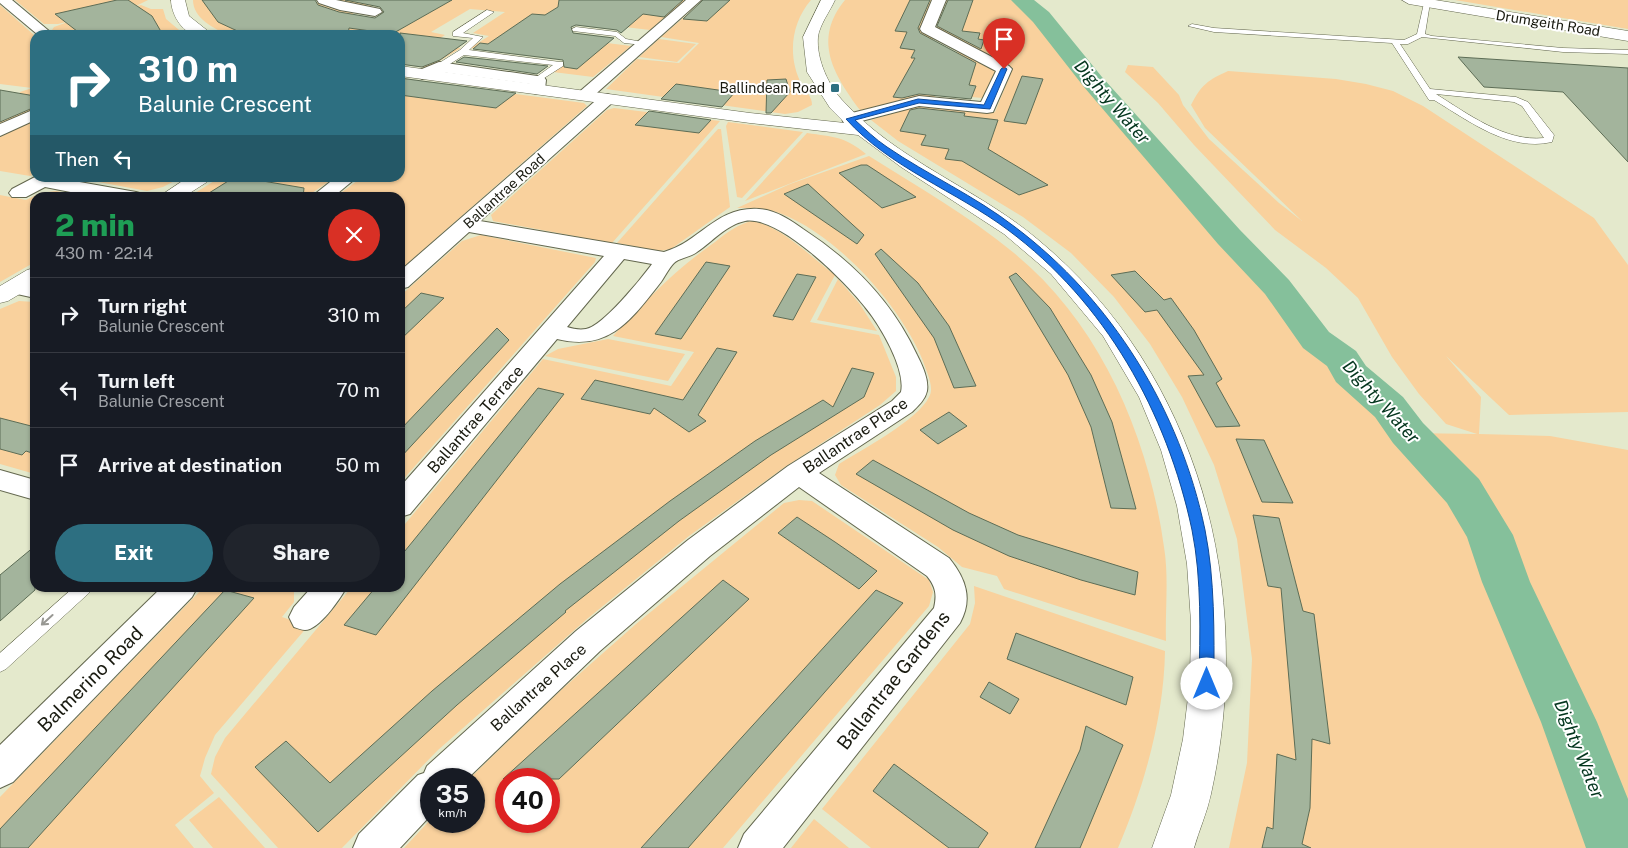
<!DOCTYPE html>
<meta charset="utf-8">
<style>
:root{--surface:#171b24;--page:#20242c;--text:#f1f3f6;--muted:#9ea1a6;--line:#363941;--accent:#2d6f81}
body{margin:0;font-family:"Public Sans",sans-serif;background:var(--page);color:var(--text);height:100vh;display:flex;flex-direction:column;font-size:19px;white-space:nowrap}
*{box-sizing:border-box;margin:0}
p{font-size:16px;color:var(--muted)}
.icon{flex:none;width:28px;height:28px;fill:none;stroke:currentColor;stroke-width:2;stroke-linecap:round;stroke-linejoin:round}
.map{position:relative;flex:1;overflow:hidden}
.details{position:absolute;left:30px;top:192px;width:375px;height:400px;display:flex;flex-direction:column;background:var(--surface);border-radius:15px;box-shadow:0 1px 4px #0004}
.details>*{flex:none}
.top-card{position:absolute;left:30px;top:30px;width:375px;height:152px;border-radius:15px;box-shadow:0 1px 4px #0004;background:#2d6f81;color:#fff;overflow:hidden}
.speed{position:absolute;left:420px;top:768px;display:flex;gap:10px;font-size:25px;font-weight:700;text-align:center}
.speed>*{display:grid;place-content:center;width:65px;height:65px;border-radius:50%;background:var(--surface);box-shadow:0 1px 4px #0004;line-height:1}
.speed small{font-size:12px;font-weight:400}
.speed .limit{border:8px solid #d22;background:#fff;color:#111}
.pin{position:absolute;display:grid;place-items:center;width:42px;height:42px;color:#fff;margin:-51px -21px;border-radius:50% 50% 50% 0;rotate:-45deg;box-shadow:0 0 5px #0007}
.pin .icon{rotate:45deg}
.me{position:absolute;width:55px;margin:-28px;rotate:0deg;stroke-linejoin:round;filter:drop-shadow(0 0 4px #0008)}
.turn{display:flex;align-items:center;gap:18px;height:105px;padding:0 25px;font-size:22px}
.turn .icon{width:65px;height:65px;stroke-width:2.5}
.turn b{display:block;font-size:35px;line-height:42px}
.then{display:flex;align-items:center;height:48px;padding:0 25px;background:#0003;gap:10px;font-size:19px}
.round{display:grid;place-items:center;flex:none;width:52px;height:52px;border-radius:26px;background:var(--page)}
.summary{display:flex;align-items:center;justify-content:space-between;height:85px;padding:0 25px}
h1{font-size:30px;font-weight:800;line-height:38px;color:#1e9e55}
.action{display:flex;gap:10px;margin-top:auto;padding:10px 25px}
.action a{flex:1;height:58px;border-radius:30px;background:var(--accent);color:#fff;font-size:20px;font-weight:800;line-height:58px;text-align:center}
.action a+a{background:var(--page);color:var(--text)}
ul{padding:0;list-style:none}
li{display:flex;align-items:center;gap:15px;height:75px;padding:0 25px;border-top:1px solid var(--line)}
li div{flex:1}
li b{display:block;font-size:19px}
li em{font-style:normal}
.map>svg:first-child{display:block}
.green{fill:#f9d19d;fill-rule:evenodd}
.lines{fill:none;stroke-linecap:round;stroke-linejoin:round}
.river{fill:#85c09b;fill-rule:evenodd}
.building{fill:#a3b49c;stroke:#5d6d56}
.service-casing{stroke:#63674e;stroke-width:1}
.minor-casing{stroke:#63674e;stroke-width:2}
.tertiary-casing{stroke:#63674e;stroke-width:1}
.secondary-casing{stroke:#63674e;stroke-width:1}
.service{fill:#fff;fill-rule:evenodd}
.minor{fill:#fff;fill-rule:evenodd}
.tertiary{fill:#fff;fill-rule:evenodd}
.secondary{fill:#fff;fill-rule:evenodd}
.oneway{stroke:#989893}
.route{fill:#1a73e8;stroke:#114b97}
.poi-dot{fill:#2d6f81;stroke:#fff;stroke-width:2}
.labels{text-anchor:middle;stroke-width:4;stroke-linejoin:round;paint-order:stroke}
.far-street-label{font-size:14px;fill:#191a10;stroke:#fff}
.far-poi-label{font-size:14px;fill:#191a10;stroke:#fff;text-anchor:end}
.street-label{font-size:16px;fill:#191a10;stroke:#fff}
.water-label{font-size:18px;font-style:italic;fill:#03351d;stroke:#fff}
.near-street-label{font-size:19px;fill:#191a10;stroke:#fff}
</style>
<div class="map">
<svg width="1628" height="848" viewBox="0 0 1628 848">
<rect width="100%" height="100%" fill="#e4e9cc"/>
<g class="green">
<polygon points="15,0 148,0 138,5 58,24 44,24"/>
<path d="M193,0H311L330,8L353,13L354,17L388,21L410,9C385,6 361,7 338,0H685L650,30L558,19L535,34L631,46L593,77L553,72L567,60L470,48L489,36L473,33L505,12L470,9L431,32L445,35L431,44L461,48L428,68L400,64V35H229C214,29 193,18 193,0Z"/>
<path d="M704,0H811C791,23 787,57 802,85C806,93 812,96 812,105L798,112L785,114L606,89L637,59L679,63L699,43L661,37Z"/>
<path d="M845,0H932L934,37L929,49L965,53L996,69L983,98L936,94L934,98L860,110C834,75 812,40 845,0Z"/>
<path d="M947,0H1021L1041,17L1067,47L1093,82L1229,237L1277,287L1316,340L1343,359L1350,373L1389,407L1408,433L1477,434L1446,424L1419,394L1392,357L1358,298L1326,268L1275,230L1194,145L1158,103L1125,72L1128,65L1153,67L1179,95L1183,105L1209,139L1279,203L1302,221L1205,128L1191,105C1201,85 1208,80 1228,71L1336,79L1366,84L1393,91L1423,106L1594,218L1628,265V412L1509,415L1446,356L1481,397L1479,434L1550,436L1628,450V848H1229L1247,763L1252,659L1237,539L1214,465L1182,397L1150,344L1114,297L1071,253L1023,217L898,141L871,120L923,104L995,112L1013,68L937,30Z"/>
<polygon points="1455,0 1628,0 1628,29"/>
<polygon points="0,5 34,35 52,30 54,27 65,23 141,5 151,9 163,9 166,19 185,35 35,35 35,109 0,125 0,107 20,95 20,92 32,88 0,84"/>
<polygon points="659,39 696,44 677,62 639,57"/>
<polygon points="400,79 584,103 587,106 400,270 400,198 334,198 361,178 400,178"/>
<polygon points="614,108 720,121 612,243 493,221 491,215 607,110"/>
<polygon points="35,120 35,174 30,176 0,171 0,137"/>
<polygon points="728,122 803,132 742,198 737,197 726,126"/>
<polygon points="718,129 721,129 730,207 671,249 659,251 617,243"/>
<path d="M807,133C834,137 844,136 866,154L745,201Z"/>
<path d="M869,156C918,187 969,216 1014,253C1101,324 1149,438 1164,547C1169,577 1165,611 1166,641L1004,589L997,576L962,567L938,547L841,485L835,475L839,464C863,449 918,420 929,397C935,387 926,371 923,361C901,306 838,236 782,214C767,208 753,208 737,208L790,184Z"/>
<polygon points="77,178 180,178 163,187 147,191"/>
<polygon points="219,178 334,178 306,197 187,198"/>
<polygon points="56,191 91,197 35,198 35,262 0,282 0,195 26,200 40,193"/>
<path d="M751,221C779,224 812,258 835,275L810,322L879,335L896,377V391L880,405L782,469L689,536L587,619L438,750L342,848H278L211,774L215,757L225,738L351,588H400V530L543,359L671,386L694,352L613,336C645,301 676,269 715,242C726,233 737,225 751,221Z"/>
<polygon points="481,235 596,258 595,262 400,483 400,296 462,241"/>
<polygon points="838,279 859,303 877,331 817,320"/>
<polygon points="19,301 35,302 35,474 0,464 0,309"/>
<polygon points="608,339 685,354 668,381 545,356 558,349"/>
<path d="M799,500L812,501L929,580L933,592L929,606L723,848H404L431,819V821H474V779H469L560,691L636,624L784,503ZM506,779H549V821H506Z"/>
<path d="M974,586L1165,651C1164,717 1144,787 1118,848H871L822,809L970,624L975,603Z"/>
<polygon points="203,588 294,588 294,602 282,617 308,626 215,735 205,758 200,776 214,793 175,825 194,848 0,848 0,797"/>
<polygon points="219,797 265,848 213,848 189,820"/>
<polygon points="814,819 849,848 791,848"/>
</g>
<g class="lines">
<polygon class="river" points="1011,0 1034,0 1049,12 1102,77 1240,230 1289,280 1329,332 1356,351 1366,366 1403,397 1423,423 1479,479 1513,535 1530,582 1597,722 1628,799 1628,848 1586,848 1541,722 1482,582 1467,537 1447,503 1393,443 1375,417 1336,382 1327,366 1303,348 1265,294 1218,244 1084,87 1033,22"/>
</g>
<g class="building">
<polygon points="117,0 128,0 152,16 163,35 82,35 55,14"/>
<polygon points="202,0 315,0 318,5 339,12 375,18 384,12 380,7 345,0 452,0 392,34 349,28 348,35 246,35 218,22"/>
<polygon points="559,0 683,0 664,17 643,14 621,33 617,30 576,25 571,27 573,33 614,38 577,69 564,67 563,60 473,49 480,43 488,44 532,14 545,15 558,7"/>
<polygon points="703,0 730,0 707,21 683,19"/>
<polygon points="910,0 930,0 918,28 920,33 976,63 969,85 976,86 971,99 919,94 902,98 893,97 915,58 911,58 915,50 900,48 907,32 895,31"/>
<polygon points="948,0 973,0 962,31 980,33 978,39 984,40 981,49 937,26"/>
<polygon points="400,33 467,41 440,60 422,67 400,64"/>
<polygon points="464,57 548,66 537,74 456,62"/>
<polygon points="1458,57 1628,68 1628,162 1563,92 1484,87"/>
<polygon points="1022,76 1043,79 1026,124 1004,121"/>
<polygon points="400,78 422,81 516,93 496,108 400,95"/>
<polygon points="786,79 790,92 771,113 766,113 767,80"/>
<polygon points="676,84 718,90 735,92 722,107 661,99"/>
<polygon points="0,90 35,96 35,107 0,122"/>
<polygon points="919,108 965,113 964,116 998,120 988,149 1048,185 1019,195 962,161 945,159 949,149 921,145 926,135 900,131 910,110"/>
<polygon points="649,111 711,120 699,133 635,125"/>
<polygon points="861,165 867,165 916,197 882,208 839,173"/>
<polygon points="233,178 245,178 304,188 303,198 201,198"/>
<polygon points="808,184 864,235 857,244 784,194"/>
<polygon points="881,249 918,283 949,326 976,386 954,388 934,338 875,254"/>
<polygon points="706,262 730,266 681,339 655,334"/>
<polygon points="1135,271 1164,300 1171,298 1194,330 1222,379 1216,383 1240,426 1216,427 1188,376 1204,375 1157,310 1145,312 1111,275"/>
<polygon points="1016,273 1050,308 1091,375 1112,422 1136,509 1111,508 1091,427 1068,375 1009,277"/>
<polygon points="797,274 816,277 793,320 773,316"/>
<polygon points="421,293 444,298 400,340 400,313"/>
<polygon points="497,328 509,340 400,458 400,430"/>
<polygon points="717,348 737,352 698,415 706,421 689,432 654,408 650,414 581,399 595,380 683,400"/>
<polygon points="852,368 874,373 864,397 771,455 679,521 565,611 566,612 457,705 318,832 255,767 286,741 330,783 432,691 560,584 670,501 755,441 823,400 833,407"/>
<polygon points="538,388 564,394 376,635 344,625 375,588 400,588 400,557"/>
<polygon points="949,412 967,426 938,444 920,430"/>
<polygon points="0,418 35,427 35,454 26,451 22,455 0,449"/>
<polygon points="1236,439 1264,440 1293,503 1262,502"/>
<polygon points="873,460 969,513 1018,535 1138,572 1135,595 1081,580 1009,556 953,530 856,474"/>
<polygon points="1253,515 1279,518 1303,611 1314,614 1330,744 1312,739 1310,808 1302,844 1311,848 1262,848 1267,827 1273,829 1277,754 1296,760 1281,588 1268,586"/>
<polygon points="797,517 835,542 877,571 859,589 778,533"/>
<polygon points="35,546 35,590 0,621 0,575"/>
<polygon points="723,580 749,599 559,779 503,779"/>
<polygon points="225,590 254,598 28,848 0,848 0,829"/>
<polygon points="876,590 903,603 688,848 641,848"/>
<polygon points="1016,633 1133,677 1126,705 1007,659"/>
<polygon points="989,682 1019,699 1010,714 980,697"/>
<polygon points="1086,726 1123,745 1080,848 1035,848 1080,750"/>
<polygon points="894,764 988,833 978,848 949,848 873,791"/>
</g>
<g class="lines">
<defs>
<g id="service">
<path d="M1427,1L1430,3L1425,34L1432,36L1563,48L1628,50V54L1563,52L1422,37L1408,44H1400L1430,89L1516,97L1528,102L1554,135L1552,142C1509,152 1469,121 1434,100H1429L1392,43L1214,32L1188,26L1192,24L1214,28L1404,40L1417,34L1424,3ZM1436,94L1514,102L1522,106L1544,138C1505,142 1468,114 1436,94Z"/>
<polygon points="487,10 494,12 463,33 483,37 469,50 560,62 563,62 563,66 538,82 535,82 535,78 553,65 464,55 442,69 436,69 436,65 460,50 473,38 453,36 453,32"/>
<polygon points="576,27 617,32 626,39 648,43 644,45 624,43 615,36 573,31 572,29"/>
<polygon points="73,588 91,588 89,593 6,669 0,672 0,653"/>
</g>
<g id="minor">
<polygon points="0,0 12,0 49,31 43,35 37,34 0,3"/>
<polygon points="317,0 336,0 380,9 382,12 375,16 340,10 319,3"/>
<polygon points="686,0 701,0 590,99 578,99 576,96 578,93"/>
<polygon points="932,0 946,0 935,27 1009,66 1012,69 993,112 987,113 919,106 850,124 844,123 842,119 844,115 919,96 981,102 996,71 922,32 920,29"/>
<polygon points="439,62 544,77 546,80 545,89 537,94 531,92 530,84 441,72 422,79 414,74 417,71"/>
<path d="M607,94L613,96L615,99L613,102L480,221L664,252C700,242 716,206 759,209C776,210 790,220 803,229C852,261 892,301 917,355C922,365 929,379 927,391C925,400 918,406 912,412L819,473L949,558C966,579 973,599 960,623L783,848H738L744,834L934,608C937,595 936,587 927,576L799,487L710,556L600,651L467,779H431V815L400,848H353L359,834L418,775L424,773L427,766L576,631L688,540L788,466L892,401L901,392C906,369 880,325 865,307C845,281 779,215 745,221C726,225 712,242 697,252C691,257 679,258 674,263C669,268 665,276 661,282C631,320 609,352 557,339L410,514L400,517V487L604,256L469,232L408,287L400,289V271L601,96ZM624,259L652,264C641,279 603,326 586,329C580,330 573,329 567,327Z"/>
<polygon points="35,109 35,120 0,136 0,124"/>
<polygon points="35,177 57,178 136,192 143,194 145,198 101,198 45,187 26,197 12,197 9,193 12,189"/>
<polygon points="335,178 356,178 332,198 310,198"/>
<polygon points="16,280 35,284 35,298 8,292 5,287 8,282"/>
<polygon points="0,470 35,480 35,500 0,490"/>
<polygon points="161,588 197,588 192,597 13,782 0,788 0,745"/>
<path d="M311,588H346C340,599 319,630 305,630C302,630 297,628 294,627L289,617L294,607Z"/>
</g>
<g id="tertiary">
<path d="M171,0H185L189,16L213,35C207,35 201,36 196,35C181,32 171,13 171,0Z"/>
<path d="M821,0H835C830,11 819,26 818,37C816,59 829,87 844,102C898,161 976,188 1036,238C1200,373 1256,591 1211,794C1207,813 1199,830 1194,848H1152L1171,795L1183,739L1190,681L1191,622L1187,564L1177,506L1161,450L1139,397L1103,336L1051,274L1004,234L901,167L858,135L750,123L400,76V66L750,113L845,123L830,108L807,72L803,37Z"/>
<polygon points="187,178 210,178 207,182 182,198 157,198"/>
<polygon points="35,268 35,285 8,301 0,303 0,286 27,270"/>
</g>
<polygon id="secondary" points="1402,0 1435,0 1628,31 1628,41 1409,4"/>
</defs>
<use href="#service" class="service-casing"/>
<use href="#minor" class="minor-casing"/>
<use href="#tertiary" class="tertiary-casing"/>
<use href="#secondary" class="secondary-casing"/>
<use href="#service" class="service"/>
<use href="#minor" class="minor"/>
<use href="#tertiary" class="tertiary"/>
<use href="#secondary" class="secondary"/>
</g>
<defs><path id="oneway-shaft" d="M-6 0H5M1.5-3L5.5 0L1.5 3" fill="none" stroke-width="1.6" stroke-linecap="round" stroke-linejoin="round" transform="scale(1.25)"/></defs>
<use class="oneway" href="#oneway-shaft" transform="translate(47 620) rotate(138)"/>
<path class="route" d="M1004,67L1007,69L990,109L919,103L855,120C865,129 875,139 887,147C928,175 975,196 1015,227C1112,300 1180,410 1205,530C1215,580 1214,633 1214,684L1212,689L1207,691L1201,689L1199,684C1200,633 1202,580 1192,530C1167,412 1105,302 1008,230C956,191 890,168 846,119L918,99L984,105L1001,69Z"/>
<rect class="poi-dot" x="830" y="83" width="10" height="10" rx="2.5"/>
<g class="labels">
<g class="far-street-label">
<text transform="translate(1548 23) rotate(9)" y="5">Drumgeith Road</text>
<text transform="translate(504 191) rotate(-42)" y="5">Ballantrae Road</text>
</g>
<g class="far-poi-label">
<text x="825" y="93">Ballindean Road</text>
</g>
<g class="street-label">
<text transform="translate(475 419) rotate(-49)" y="6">Ballantrae Terrace</text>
<text transform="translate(855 435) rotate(-34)" y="6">Ballantrae Place</text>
<text transform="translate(538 687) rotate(-42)" y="6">Ballantrae Place</text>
</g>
<g class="water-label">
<text transform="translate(1112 102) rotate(49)" y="6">Dighty Water</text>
<text transform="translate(1381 402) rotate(48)" y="6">Dighty Water</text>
<text transform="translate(1579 749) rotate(68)" y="6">Dighty Water</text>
</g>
<g class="near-street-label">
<text transform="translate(90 679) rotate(-45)" y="7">Balmerino Road</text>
<text transform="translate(893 680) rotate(-52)" y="7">Ballantrae Gardens</text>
</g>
</g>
</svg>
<div class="speed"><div>35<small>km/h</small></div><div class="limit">40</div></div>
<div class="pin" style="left:1004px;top:69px;background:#d93025"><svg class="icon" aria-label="arrive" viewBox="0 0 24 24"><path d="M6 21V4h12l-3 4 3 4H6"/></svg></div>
<svg class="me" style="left:1207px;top:684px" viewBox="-20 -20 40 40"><circle r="19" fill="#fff"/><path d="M0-13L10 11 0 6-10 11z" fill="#1a73e8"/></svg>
<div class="top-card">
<div class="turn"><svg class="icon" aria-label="right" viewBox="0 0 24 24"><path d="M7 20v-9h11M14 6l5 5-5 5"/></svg><div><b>310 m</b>Balunie Crescent</div></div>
<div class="then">Then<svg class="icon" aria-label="left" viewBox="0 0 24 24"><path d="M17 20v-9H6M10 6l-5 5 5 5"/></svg></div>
</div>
<section class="details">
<div class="summary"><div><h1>2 min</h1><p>430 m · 22:14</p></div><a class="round" style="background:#d93025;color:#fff"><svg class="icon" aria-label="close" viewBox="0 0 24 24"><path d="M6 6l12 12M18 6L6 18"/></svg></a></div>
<ul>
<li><svg class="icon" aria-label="right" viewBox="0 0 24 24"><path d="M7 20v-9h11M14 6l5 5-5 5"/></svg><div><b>Turn right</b><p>Balunie Crescent</p></div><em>310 m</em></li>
<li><svg class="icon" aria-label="left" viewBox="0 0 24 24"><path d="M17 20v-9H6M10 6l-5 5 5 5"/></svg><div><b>Turn left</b><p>Balunie Crescent</p></div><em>70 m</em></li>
<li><svg class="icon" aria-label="arrive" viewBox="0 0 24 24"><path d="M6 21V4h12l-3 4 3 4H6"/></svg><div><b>Arrive at destination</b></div><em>50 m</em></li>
</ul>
<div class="action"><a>Exit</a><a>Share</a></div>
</section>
</div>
